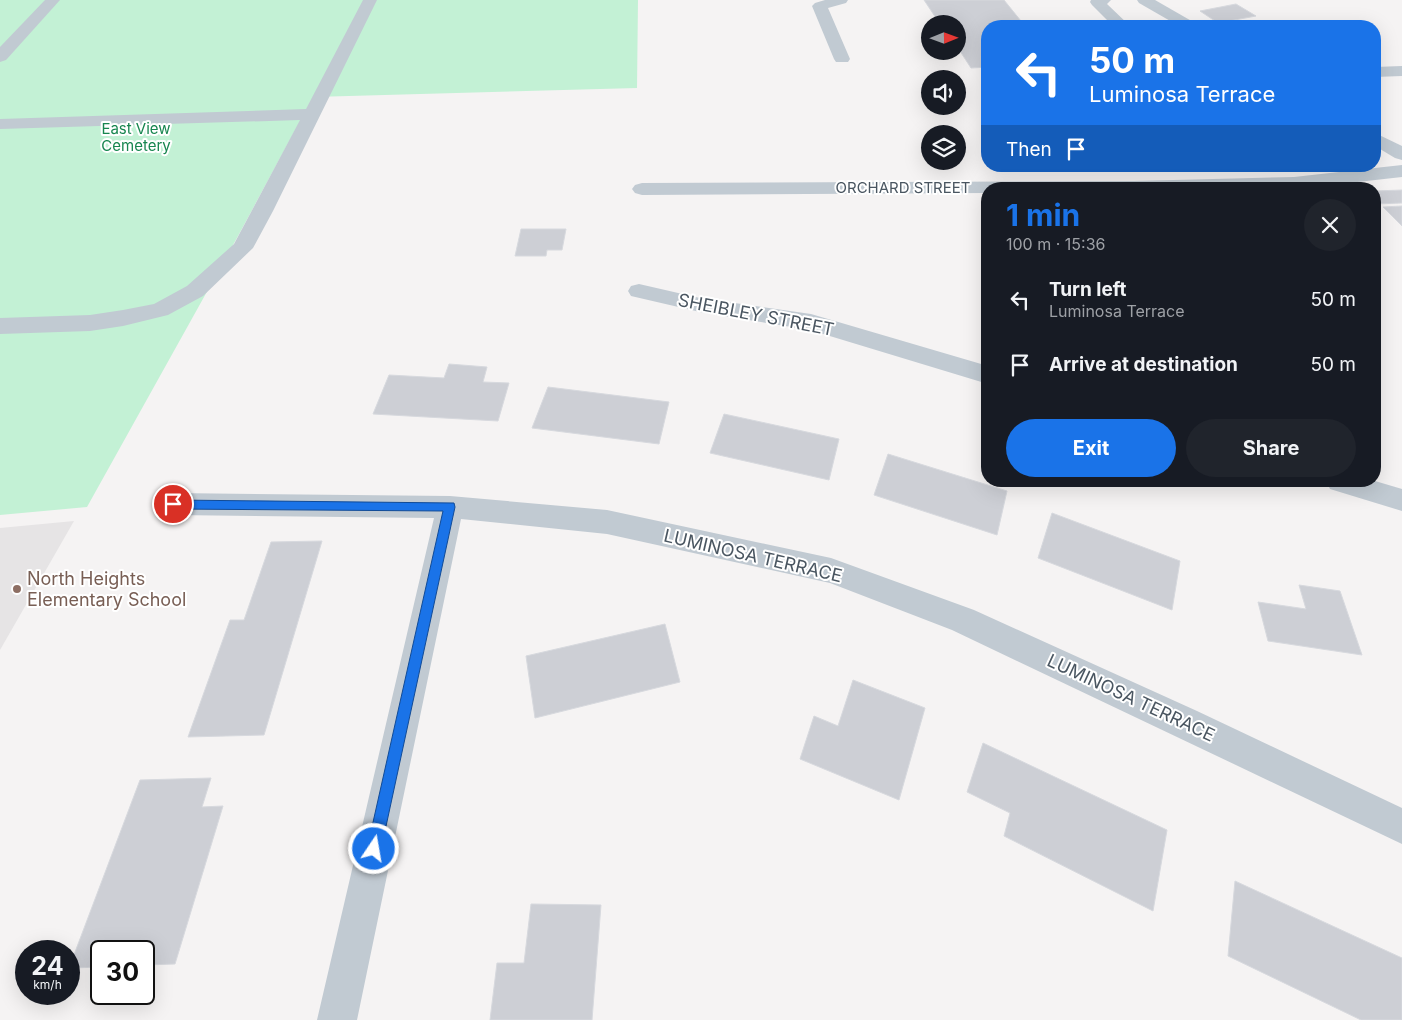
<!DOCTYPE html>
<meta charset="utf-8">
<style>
:root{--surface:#171b24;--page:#20242c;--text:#f1f3f6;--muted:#9ea1a6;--accent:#1a73e8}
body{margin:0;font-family:Inter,sans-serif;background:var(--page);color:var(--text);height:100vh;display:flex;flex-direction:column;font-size:19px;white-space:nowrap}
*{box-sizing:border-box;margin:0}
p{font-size:16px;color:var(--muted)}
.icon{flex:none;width:28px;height:28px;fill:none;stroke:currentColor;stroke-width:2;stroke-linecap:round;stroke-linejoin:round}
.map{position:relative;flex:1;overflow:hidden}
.sheet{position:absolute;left:981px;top:182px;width:400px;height:305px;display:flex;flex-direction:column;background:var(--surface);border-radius:20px;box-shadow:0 5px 20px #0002}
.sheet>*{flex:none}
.hud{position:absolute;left:981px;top:20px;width:400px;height:152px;border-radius:20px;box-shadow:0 5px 20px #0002;background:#1a73e8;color:#fff;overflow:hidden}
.needle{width:32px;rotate:89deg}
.controls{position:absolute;left:921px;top:15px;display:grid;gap:10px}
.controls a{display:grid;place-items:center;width:45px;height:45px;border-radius:50%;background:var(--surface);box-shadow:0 5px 20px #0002;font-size:25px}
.speed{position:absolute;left:15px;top:940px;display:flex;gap:10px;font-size:25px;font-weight:700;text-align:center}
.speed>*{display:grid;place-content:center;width:65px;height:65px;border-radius:50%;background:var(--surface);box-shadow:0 5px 20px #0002;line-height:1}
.speed small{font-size:12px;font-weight:400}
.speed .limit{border:2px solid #111;border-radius:8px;background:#fff;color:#111}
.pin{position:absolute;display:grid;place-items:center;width:42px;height:42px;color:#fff;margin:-21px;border:2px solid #fff;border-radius:50%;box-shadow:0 1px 5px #0007}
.me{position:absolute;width:55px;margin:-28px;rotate:12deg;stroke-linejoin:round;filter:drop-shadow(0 0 4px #0008)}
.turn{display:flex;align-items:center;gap:18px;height:105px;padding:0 25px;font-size:22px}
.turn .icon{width:65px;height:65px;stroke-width:2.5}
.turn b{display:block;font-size:35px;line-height:42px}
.then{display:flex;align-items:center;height:48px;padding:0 25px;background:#0003;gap:10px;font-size:19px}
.round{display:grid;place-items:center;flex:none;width:52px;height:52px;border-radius:26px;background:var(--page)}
.overview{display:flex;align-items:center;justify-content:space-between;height:85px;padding:0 25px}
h1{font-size:30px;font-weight:700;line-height:38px;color:var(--accent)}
.button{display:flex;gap:10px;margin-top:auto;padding:10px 25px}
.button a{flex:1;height:58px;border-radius:30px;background:var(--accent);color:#fff;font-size:20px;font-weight:700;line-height:58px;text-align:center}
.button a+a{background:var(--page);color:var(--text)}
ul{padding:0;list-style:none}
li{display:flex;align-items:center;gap:15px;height:65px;padding:0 25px}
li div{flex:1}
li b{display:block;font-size:19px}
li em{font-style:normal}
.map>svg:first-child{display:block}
.education{fill:#e6e4e5}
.green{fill:#c3f1d5}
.building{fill:#cdcfd5;stroke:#d7d9de}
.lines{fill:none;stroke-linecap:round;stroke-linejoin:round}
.minor{fill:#c1cad2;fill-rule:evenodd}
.route{fill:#1a73e8;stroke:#114b97}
.education-dot{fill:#8d6e63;stroke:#fff;stroke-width:2}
.labels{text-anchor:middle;stroke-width:4;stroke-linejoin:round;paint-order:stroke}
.far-park-label{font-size:15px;fill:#17864f;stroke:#fff}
.far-street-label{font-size:15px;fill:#4a5661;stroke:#fff}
.street-label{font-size:18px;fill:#4a5661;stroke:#fff}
.education-label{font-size:18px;fill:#785e54;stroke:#fff;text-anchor:start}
</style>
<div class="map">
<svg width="1402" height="1020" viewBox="0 0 1402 1020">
<rect width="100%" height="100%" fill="#f5f3f3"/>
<polygon class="education" points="74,521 0,650 0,528"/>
<polygon class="green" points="0,0 638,0 637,88 313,97 238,236 87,507 0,515"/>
<g class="building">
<polygon points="924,0 1004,0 1025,26 988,26 988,67 971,68 958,48 958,24 940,24"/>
<polygon points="1236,4 1256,16 1218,23 1200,11"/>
<polygon points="1402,190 1402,203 1375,204 1375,191"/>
<polygon points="1402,206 1402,226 1383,207"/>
<polygon points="521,229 566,229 562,250 547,250 546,256 515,256"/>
<polygon points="449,364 487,367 483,382 509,383 498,421 373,414 389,375 444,378"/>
<polygon points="548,387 669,402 659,444 532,428"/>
<polygon points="724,414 839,439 829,480 710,453"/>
<polygon points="888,454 1007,491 997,535 874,495"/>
<polygon points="1052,513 1180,561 1172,610 1038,558"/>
<polygon points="322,541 264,735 188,737 230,620 244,620 271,542"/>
<polygon points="1299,585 1340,591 1362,655 1268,641 1258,602 1306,609"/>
<polygon points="665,624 680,682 535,718 526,656"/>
<polygon points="853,680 925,708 899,800 800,759 814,716 838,726"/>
<polygon points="983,743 1167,830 1153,911 1004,836 1010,813 967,792"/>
<polygon points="211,778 202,807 223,806 175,964 144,965 144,951 101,951 101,967 69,968 140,780"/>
<polygon points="1235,881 1402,958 1402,1020 1361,1020 1228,956"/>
<polygon points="531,904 601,905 592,1020 490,1020 497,963 524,963"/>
</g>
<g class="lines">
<g class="minor">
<polygon points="45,0 60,0 6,60 0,62 0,47"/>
<polygon points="363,0 377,0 273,211 253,248 203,296 168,315 123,326 90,331 0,334 0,318 90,315 123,310 154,304 187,286 234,244 300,120 0,129 0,119 306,109"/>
<polygon points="825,0 848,0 846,3 828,8 850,59 848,62 836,62 834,59 812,6 815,3"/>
<polygon points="1091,0 1111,0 1107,4 1130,26 1113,26 1092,5 1090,2"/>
<polygon points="1137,0 1155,0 1195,23 1198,26 1179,26 1139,3"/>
<polygon points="1402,66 1402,76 1375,77 1375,67"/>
<polygon points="1375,133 1402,146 1402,160 1395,158 1375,146"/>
<polygon points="1402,165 1402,177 1295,189 988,189 988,193 642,195 635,193 632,189 635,185 642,183 1134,181 1294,177"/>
<polygon points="639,284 700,298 811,314 988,366 988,384 810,330 700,312 631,296 628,291 631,286"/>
<polygon points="1326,481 1375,481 1402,489 1402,511 1330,489"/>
<polygon points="173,493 450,496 607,510 831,558 974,610 1197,711 1402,808 1402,844 952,630 830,583 607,534 461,519 357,1020 317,1020 434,518 173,515 163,512 159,504 163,496"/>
</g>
</g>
<polygon class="route" points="173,500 454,503 455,507 380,854 374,856 369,854 367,849 443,511 173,509 168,504"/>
<circle class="education-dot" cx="17" cy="589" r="5"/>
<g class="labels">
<g class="far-park-label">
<text x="136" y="134">East View<tspan x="136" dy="17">Cemetery</tspan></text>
</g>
<g class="far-street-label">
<text x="903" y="193">ORCHARD STREET</text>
</g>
<g class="street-label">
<text transform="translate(756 315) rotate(11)" y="6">SHEIBLEY STREET</text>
<text transform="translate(753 556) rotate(13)" y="6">LUMINOSA TERRACE</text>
<text transform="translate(1131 698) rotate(25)" y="6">LUMINOSA TERRACE</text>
</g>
<g class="education-label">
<text x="27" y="585">North Heights<tspan x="27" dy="21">Elementary School</tspan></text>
</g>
</g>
</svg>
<div class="controls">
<a><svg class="needle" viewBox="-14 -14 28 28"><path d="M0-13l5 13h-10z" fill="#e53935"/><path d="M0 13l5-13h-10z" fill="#9ea1a6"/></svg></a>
<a><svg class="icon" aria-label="sound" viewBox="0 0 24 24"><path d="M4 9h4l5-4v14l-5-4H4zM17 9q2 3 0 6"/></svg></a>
<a><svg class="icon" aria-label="layers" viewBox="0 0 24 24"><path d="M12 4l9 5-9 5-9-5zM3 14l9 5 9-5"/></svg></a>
</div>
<div class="speed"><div>24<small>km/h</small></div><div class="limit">30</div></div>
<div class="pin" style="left:173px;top:504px;background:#d93025"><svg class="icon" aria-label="arrive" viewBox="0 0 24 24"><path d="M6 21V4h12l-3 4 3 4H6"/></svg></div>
<svg class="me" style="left:374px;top:849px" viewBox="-20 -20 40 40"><circle r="17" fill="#1a73e8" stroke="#fff" stroke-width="3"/><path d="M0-11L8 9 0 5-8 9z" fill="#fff"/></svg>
<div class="hud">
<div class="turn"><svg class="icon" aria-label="left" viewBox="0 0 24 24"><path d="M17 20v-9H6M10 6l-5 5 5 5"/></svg><div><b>50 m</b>Luminosa Terrace</div></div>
<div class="then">Then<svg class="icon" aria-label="arrive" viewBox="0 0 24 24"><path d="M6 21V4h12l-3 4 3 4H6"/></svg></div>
</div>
<section class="sheet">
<div class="overview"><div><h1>1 min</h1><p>100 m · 15:36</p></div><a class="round"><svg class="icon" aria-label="close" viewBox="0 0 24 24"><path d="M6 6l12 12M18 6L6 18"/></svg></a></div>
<ul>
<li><svg class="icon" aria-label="left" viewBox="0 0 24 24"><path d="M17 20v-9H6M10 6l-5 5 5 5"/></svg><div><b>Turn left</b><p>Luminosa Terrace</p></div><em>50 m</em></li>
<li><svg class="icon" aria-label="arrive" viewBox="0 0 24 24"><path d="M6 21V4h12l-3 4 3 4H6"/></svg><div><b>Arrive at destination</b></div><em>50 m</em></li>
</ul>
<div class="button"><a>Exit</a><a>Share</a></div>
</section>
</div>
